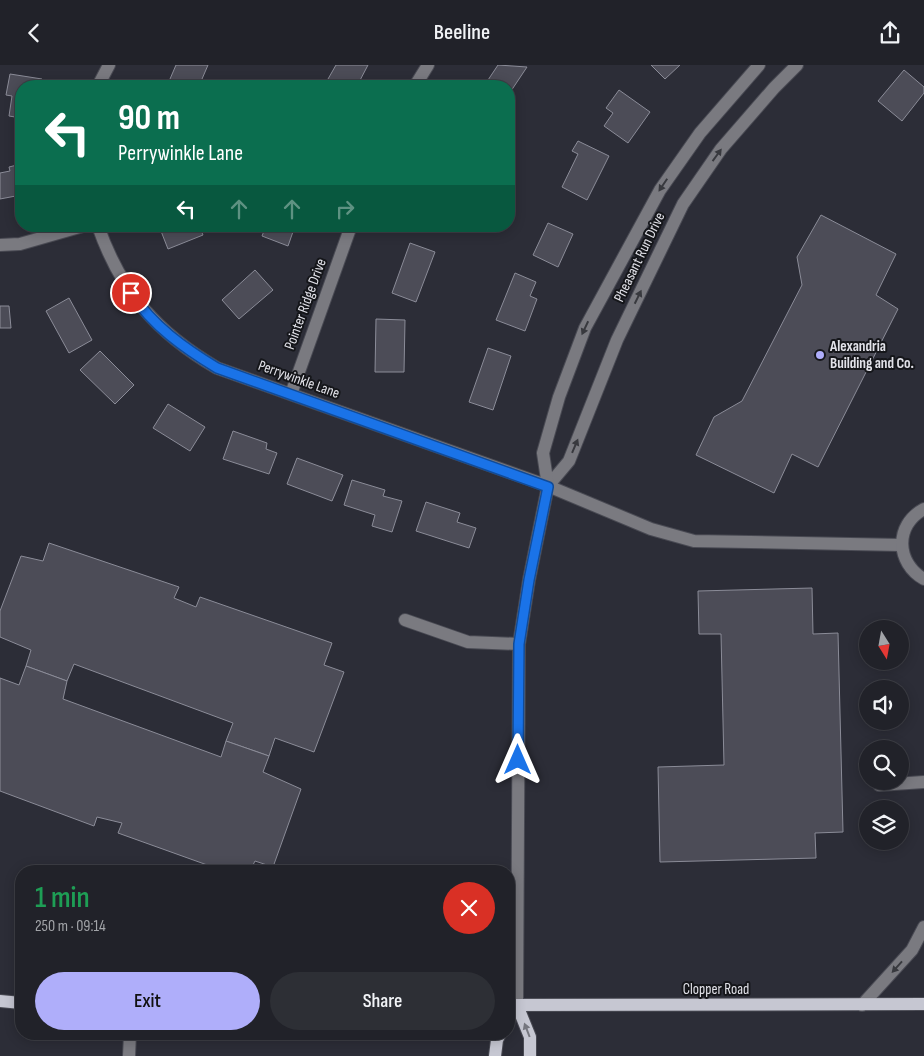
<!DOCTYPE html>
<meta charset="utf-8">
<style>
:root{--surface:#212229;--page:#2d2f35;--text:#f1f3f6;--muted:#a2a4a8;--line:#3e3f46;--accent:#afaefa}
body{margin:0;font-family:"Sofia Sans Condensed",sans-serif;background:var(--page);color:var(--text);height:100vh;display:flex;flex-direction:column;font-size:19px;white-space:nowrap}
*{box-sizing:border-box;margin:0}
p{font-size:16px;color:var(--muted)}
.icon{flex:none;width:28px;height:28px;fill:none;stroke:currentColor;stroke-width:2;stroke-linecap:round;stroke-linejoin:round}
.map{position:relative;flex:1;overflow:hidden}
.side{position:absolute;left:15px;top:800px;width:500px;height:175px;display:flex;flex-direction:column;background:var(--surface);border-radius:20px;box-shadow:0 2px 12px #0003,0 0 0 1px var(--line)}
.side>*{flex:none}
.hud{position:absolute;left:15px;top:15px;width:500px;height:152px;border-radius:20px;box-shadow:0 2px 12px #0003,0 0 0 1px var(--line);background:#0b6e4f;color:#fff;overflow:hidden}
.needle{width:32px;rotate:169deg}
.tools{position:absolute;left:859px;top:555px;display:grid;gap:10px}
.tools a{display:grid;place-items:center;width:50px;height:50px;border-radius:50%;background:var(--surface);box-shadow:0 2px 12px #0003,0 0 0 1px var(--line);font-size:25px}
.pin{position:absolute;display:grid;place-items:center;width:42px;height:42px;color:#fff;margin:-21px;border:2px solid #fff;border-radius:50%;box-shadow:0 1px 5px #0007}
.me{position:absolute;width:55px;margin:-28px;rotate:0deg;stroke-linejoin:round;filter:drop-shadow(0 0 4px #0008)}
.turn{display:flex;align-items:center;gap:18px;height:105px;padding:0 20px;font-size:22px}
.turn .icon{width:65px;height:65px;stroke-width:2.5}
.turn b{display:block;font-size:35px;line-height:42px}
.lanes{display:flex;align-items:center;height:48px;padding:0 20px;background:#0003;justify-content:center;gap:25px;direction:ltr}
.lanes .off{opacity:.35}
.round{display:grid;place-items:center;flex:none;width:52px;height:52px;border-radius:26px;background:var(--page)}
.head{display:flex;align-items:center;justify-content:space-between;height:85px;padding:0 20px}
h1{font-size:30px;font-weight:600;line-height:38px;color:#1e9e55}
.action{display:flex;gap:10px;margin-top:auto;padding:10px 20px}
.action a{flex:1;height:58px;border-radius:30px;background:var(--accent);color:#111;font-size:20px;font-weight:600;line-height:58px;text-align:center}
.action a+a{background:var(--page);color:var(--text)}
header{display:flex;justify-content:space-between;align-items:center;height:65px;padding:0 20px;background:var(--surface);font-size:22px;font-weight:600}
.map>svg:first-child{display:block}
.building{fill:#4c4c57;stroke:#8b8c98}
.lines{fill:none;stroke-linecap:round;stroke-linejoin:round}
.minor-casing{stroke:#494a53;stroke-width:14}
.major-casing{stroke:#494a53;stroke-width:14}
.minor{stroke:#7a7a80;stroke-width:12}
.major{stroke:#c6c7d2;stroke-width:12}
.oneway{fill:#38393e}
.oneway2{fill:#76777f}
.route-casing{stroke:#114b97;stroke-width:12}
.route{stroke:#1a73e8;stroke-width:9}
.poi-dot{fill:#afaefa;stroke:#15161a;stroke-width:2}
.labels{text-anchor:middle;stroke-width:4;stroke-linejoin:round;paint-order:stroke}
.street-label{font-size:15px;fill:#e2e2e9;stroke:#15161a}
.poi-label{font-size:15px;font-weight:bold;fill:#e2e2e9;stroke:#15161a;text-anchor:start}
</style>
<header><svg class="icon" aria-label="back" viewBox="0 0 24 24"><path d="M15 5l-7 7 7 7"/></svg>Beeline<svg class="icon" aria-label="share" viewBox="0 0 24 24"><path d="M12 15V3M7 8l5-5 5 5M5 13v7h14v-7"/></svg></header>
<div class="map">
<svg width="924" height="991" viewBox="0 0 924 991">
<rect width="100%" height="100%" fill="#2c2d37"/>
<g class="building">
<polygon points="176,0 208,0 199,21 167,21"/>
<polygon points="336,0 368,0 357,21 324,21"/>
<polygon points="498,0 527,2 509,29 509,21 484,21"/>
<polygon points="651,0 680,0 665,14"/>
<polygon points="904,5 924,22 924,28 902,56 878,36"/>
<polygon points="10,9 42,14 41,21 21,21 21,53 9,51 12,31 6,30"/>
<polygon points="619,25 650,47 628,78 604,61 613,48 606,43"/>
<polygon points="578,76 609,91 587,135 562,122 578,89 572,86"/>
<polygon points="21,99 21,130 0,134 0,108 10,106 9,102"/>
<polygon points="821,150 896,189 876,230 898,244 818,402 792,389 774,428 696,390 714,352 742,336 802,220 797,192"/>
<polygon points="548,158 573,169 558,202 533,190"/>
<polygon points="159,161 199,161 203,170 168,184"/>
<polygon points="266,161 295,161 288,181 262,171"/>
<polygon points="429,161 450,161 449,167"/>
<polygon points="410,178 435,187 416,237 392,228"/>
<polygon points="255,205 273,225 239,254 222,235"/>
<polygon points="515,208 536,217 530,231 537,234 525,266 496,255"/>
<polygon points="69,233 92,275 69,288 46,246"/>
<polygon points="0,241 9,241 11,263 0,263"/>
<polygon points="376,254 405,255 404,307 375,307"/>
<polygon points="488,283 511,291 493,345 469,337"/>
<polygon points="100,286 134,320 115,339 80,305"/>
<polygon points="168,339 205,362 190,386 153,363"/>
<polygon points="233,366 267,378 266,384 277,388 269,409 223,394"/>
<polygon points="297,393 343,410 332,436 287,419"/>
<polygon points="352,415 385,425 383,431 402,436 392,467 372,461 375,450 344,440"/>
<polygon points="426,437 460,448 457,457 476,463 469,483 416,466"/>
<polygon points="49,478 179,522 174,533 196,542 200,532 332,578 324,600 344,607 314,687 275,673 269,691 226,676 233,658 74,599 67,616 26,601 31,585 0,572 0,546 21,491 43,496"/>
<polygon points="812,523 813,569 838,568 843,767 815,768 816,793 660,797 658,702 724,700 721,569 699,569 698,526"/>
<polygon points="26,601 67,616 63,634 221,692 226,676 269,691 263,707 301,724 273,802 255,796 250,806 224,806 118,768 122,758 97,752 94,761 0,726 0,613 19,620"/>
</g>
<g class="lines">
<defs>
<g id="minor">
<polyline points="98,21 109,0"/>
<polyline points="415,21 428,0"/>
<path d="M98,161C121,227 157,268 217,303L548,421L651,464L694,476L901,480"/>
<polyline points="0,180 20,179 83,161"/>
<polyline points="291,329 351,161"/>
<polyline points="548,421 569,396 617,275 683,139 721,84 774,23 797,0"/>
<path d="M924,444C894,460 896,498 924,514"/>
<polyline points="405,555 468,577 519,579"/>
<polyline points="879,720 924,717"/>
<polyline points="517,940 519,579 529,515 548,421 543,388 559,332 585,263 660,125 700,68 759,0"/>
<polyline points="862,940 912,885 924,862"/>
<polyline points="129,991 130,969"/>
</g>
<g id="major">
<polyline points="0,936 21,938"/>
<polyline points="509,940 924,939"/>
<polyline points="517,940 530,972 530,991"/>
<polyline points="509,954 517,940"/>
<polyline points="495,991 497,975 500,969"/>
</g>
</defs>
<use href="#minor" class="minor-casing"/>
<use href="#major" class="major-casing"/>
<use href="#minor" class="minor"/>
<use href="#major" class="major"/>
</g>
<defs><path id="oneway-solid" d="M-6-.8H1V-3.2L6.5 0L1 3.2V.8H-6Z" transform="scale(1.25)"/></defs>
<g class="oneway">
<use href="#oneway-solid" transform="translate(717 90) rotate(-54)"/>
<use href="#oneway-solid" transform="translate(663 120) rotate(124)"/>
<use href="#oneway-solid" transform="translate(638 232) rotate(-64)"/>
<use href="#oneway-solid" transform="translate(585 263) rotate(115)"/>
<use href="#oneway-solid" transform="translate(575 381) rotate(-67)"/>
<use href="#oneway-solid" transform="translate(897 902) rotate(132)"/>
</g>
<use class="oneway2" href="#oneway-solid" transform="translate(527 965) rotate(-111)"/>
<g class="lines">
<defs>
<path id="route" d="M131,228C153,261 184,283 217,303L548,422L529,515L519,579L518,695"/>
</defs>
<use href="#route" class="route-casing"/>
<use href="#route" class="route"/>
</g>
<circle class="poi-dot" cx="820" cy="290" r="5"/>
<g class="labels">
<g class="street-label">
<text transform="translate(639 192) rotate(-64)" y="5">Pheasant Run Drive</text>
<text transform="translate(305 239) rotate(-70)" y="5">Pointer Ridge Drive</text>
<text transform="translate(299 314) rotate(20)" y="5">Perrywinkle Lane</text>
<text x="716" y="929">Clopper Road</text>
</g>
<g class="poi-label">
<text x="830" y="286">Alexandria<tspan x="830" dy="17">Building and Co.</tspan></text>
</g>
</g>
</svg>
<div class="tools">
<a><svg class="needle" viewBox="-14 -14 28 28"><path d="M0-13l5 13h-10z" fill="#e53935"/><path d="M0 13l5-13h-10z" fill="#a2a4a8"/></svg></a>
<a><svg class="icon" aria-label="sound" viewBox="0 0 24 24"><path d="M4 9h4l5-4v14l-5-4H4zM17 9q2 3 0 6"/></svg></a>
<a><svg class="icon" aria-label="search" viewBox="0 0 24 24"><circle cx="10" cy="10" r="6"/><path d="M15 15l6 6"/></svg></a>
<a><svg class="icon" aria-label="layers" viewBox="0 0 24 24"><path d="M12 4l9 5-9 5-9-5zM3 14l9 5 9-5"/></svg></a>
</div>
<div class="pin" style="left:131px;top:228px;background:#d93025"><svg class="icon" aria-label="arrive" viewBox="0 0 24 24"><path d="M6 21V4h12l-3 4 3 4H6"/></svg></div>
<svg class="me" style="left:518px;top:695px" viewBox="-20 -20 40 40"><path d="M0-17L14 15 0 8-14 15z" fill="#1a73e8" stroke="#fff" stroke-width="4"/></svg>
<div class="hud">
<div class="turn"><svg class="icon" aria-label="left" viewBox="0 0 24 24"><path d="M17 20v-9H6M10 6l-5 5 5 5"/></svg><div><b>90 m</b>Perrywinkle Lane</div></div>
<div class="lanes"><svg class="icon" aria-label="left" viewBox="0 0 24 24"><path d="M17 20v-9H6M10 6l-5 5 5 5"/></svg><svg class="icon off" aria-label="ahead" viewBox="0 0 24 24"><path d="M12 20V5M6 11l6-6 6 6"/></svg><svg class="icon off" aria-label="ahead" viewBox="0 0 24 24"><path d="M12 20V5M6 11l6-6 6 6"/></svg><svg class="icon off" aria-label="right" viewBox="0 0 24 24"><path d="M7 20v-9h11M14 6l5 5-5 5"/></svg></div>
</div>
<section class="side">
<div class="head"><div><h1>1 min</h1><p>250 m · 09:14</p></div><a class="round" style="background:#d93025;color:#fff"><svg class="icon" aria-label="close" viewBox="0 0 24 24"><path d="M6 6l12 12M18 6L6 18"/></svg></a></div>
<div class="action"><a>Exit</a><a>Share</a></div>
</section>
</div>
